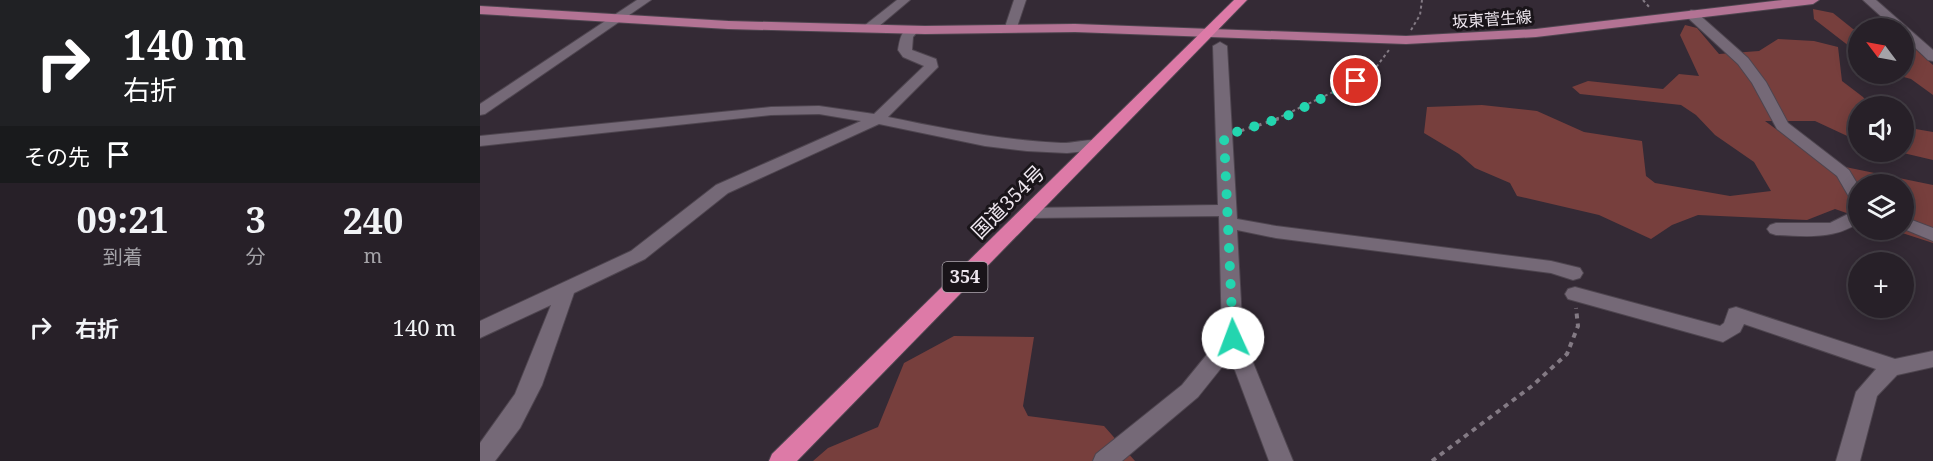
<!DOCTYPE html>
<html lang="ja">
<meta charset="utf-8">
<style>
:root{--surface:#272028;--page:#332d34;--text:#f1f3f6;--muted:#a4a3a8;--line:#433e45}
body{margin:0;font-family:"Noto Serif","Noto Sans JP",serif;background:var(--page);color:var(--text);height:100vh;display:flex;flex-direction:column;font-size:22px;white-space:nowrap}
*{box-sizing:border-box;margin:0}
p{font-size:20px;color:var(--muted)}
.icon{flex:none;width:33px;height:33px;fill:none;stroke:currentColor;stroke-width:2;stroke-linecap:round;stroke-linejoin:round}
.map{position:relative;flex:1;overflow:hidden}
.details{display:flex;flex-direction:column;background:var(--surface);width:480px}
.details>*{flex:none}
.guide{background:#202124;color:#fff;overflow:hidden}
.needle{width:39px;rotate:302deg}
.buttons{position:absolute;left:1368px;top:18px;display:grid;gap:12px}
.buttons a{display:grid;place-items:center;width:66px;height:66px;border-radius:50%;background:var(--surface);box-shadow:0 3px 15px #0003,0 0 0 2px var(--line);font-size:30px}
.pin{position:absolute;display:grid;place-items:center;width:51px;height:51px;color:#fff;margin:-26px;border:3px solid #fff;border-radius:50%;box-shadow:0 2px 6px #0007}
.me{position:absolute;width:66px;margin:-33px;rotate:358deg;stroke-linejoin:round;filter:drop-shadow(0 0 4px #0008)}
.turn{display:flex;align-items:center;gap:21px;height:126px;padding:0 24px;font-size:27px}
.turn .icon{width:78px;height:78px;stroke-width:2.5}
.turn b{display:block;font-size:42px;line-height:51px}
.then{display:flex;align-items:center;height:57px;padding:0 24px;background:#0003;gap:12px;font-size:22px}
.eta{display:flex;justify-content:space-evenly;align-items:center;height:102px;text-align:center}
.eta b{font-size:36px;font-weight:700;line-height:42px}
ul{padding:0;list-style:none}
li{display:flex;align-items:center;gap:18px;height:84px;padding:0 24px}
li div{flex:1}
li b{display:block;font-size:22px}
li em{font-style:normal}
main{display:flex;flex:1;min-height:0}
.map>svg:first-child{display:block}
.green{fill:#773f3d}
.lines{fill:none;stroke-linecap:round;stroke-linejoin:round}
.minor-casing{stroke:#4e454f;stroke-width:2}
.major-casing{stroke:#4e454f;stroke-width:2}
.highway-casing{stroke:#4e454f;stroke-width:2}
.path-far2{stroke:#837a84;stroke-width:2;stroke-dasharray:3 3;stroke-linecap:butt}
.path-far1{stroke:#837a84;stroke-width:3;stroke-dasharray:4.5 4.5;stroke-linecap:butt}
.path{stroke:#837a84;stroke-width:4;stroke-dasharray:5 5;stroke-linecap:butt}
.minor{fill:#756977;fill-rule:evenodd}
.major{fill:#b37394;fill-rule:evenodd}
.highway{fill:#dd7aa7;fill-rule:evenodd}
.route{stroke:#23d5af;stroke-width:10;stroke-dasharray:0 18}
.labels{text-anchor:middle;stroke-width:6;stroke-linejoin:round;paint-order:stroke}
.far-street-label{font-size:16px;fill:#ede6ee;stroke:#191419}
.shield{fill:#191419;stroke:#ada7ae;stroke-width:1.5}
.shield-label{font-size:18px;font-weight:bold;fill:#ede6ee}
.street-label{font-size:20px;fill:#ede6ee;stroke:#191419}
</style>
<main>
<section class="details">
<div class="guide">
<div class="turn"><svg class="icon" aria-label="right" viewBox="0 0 24 24"><path d="M7 20v-9h11M14 6l5 5-5 5"/></svg><div><b>140 m</b>右折</div></div>
<div class="then">その先<svg class="icon" aria-label="arrive" viewBox="0 0 24 24"><path d="M6 21V4h12l-3 4 3 4H6"/></svg></div>
</div>
<div class="eta">
<div><b>09:21</b><p>到着</p></div>
<div><b>3</b><p>分</p></div>
<div><b>240</b><p>m</p></div>
</div>
<ul>
<li><svg class="icon" aria-label="right" viewBox="0 0 24 24"><path d="M7 20v-9h11M14 6l5 5-5 5"/></svg><div><b>右折</b></div><em>140 m</em></li>
</ul>
</section>
<div class="map">
<svg width="1453" height="461" viewBox="0 0 1453 461">
<rect width="100%" height="100%" fill="#342a35"/>
<g class="green">
<polygon points="1333,9 1353,13 1373,29 1378,30 1378,53 1334,19"/>
<polygon points="1205,25 1217,28 1239,54 1279,51 1298,39 1334,41 1358,47 1362,81 1383,97 1390,106 1378,106 1378,141 1335,121 1285,121 1341,162 1453,185 1453,243 1413,230 1424,230 1424,184 1378,184 1378,217 1355,209 1327,220 1218,215 1192,225 1171,239 1119,215 1037,196 1030,183 995,168 979,154 944,133 947,107 1002,105 1057,111 1104,132 1162,141 1166,176 1175,183 1250,196 1291,191 1274,162 1235,135 1216,115 1201,105 1100,94 1092,87 1108,81 1183,89 1199,74 1219,76 1200,35"/>
<polygon points="1424,39 1453,65 1453,95 1431,79 1413,74 1424,74"/>
<polygon points="1424,127 1453,132 1453,160 1419,152 1424,152"/>
<polygon points="474,336 554,337 543,406 548,416 624,426 655,461 333,461 348,448 398,427 424,363"/>
</g>
<g class="lines">
<defs>
<g id="minor">
<polygon points="157,0 171,0 5,114 0,115 0,104"/>
<polygon points="417,0 430,0 392,32 384,32 382,29 384,26"/>
<polygon points="534,0 546,0 537,27 531,31 525,27"/>
<polygon points="1383,0 1396,0 1453,50 1453,61 1448,60 1424,37 1424,28 1414,28"/>
<polygon points="1211,10 1215,11 1268,58 1286,82 1308,123 1369,170 1378,185 1378,203 1372,202 1357,176 1297,129 1272,83 1258,64 1207,17 1205,14"/>
<path d="M433,26L439,30L433,37L432,50L456,59L458,67L408,117C466,129 522,140 581,143C593,144 617,135 625,145L617,150L587,153L547,151L505,146L399,124L248,193L165,259L94,293L62,385L40,428L15,461H0V443L35,394L71,305L0,338V321L151,251L236,185L381,121L339,114L291,115L0,146V136L291,107L339,106L394,114L444,66L423,57L418,50C420,39 421,29 433,26Z"/>
<polygon points="740,42 747,46 757,219 796,226 1071,261 1100,268 1103,273 1100,278 1093,280 1071,273 796,238 757,230 763,338 813,461 789,461 750,357 718,397 642,461 613,461 616,454 702,385 742,336 739,216 548,218 542,217 539,213 542,209 548,208 738,205 733,46"/>
<path d="M1378,209V223C1354,240 1324,236 1296,235L1290,233L1287,229L1290,225L1296,223H1350Z"/>
<polygon points="1424,217 1453,228 1453,241 1424,229"/>
<polygon points="1095,287 1240,326 1244,323 1249,309 1256,307 1415,359 1453,351 1453,367 1417,375 1397,396 1380,461 1356,461 1376,392 1396,369 1264,324 1260,332 1243,342 1088,299 1085,294 1088,289"/>
</g>
<polygon id="major" points="1303,0 1339,0 1333,4 1056,37 926,44 595,32 445,34 248,29 0,14 0,6 248,21 445,26 595,24 926,36 1056,29"/>
<polygon id="highway" points="754,0 767,0 317,461 289,461 292,454"/>
</defs>
<use href="#minor" class="minor-casing"/>
<use href="#major" class="major-casing"/>
<use href="#highway" class="highway-casing"/>
<g class="path-far2">
<polyline points="1163,0 1170,8"/>
<polyline points="931,30 940,15 942,0"/>
<polyline points="796,119 891,74 909,50"/>
</g>
<polyline class="path-far1" points="760,131 801,118"/>
<polyline class="path" points="952,461 1052,386 1087,354 1098,326 1096,308"/>
<use href="#minor" class="minor"/>
<use href="#major" class="major"/>
<use href="#highway" class="highway"/>
</g>
<g class="lines">
<polyline class="route" points="753,338 744,136 807,116 876,81"/>
</g>
<g class="labels">
<g class="far-street-label">
<text transform="translate(1012 19) rotate(-4)" y="6">坂東菅生線</text>
</g>
<rect class="shield" x="462.5" y="262" width="45" height="30" rx="4.5"/>
<g class="shield-label">
<text x="485" y="283">354</text>
</g>
<g class="street-label">
<text transform="translate(528 202) rotate(-45)" y="7">国道354号</text>
</g>
</g>
</svg>
<div class="buttons">
<a><svg class="needle" viewBox="-14 -14 28 28"><path d="M0-13l5 13h-10z" fill="#e53935"/><path d="M0 13l5-13h-10z" fill="#a4a3a8"/></svg></a>
<a><svg class="icon" aria-label="sound" viewBox="0 0 24 24"><path d="M4 9h4l5-4v14l-5-4H4zM17 9q2 3 0 6"/></svg></a>
<a><svg class="icon" aria-label="layers" viewBox="0 0 24 24"><path d="M12 4l9 5-9 5-9-5zM3 14l9 5 9-5"/></svg></a>
<a>+</a>
</div>
<div class="pin" style="left:876px;top:81px;background:#d93025"><svg class="icon" aria-label="arrive" viewBox="0 0 24 24"><path d="M6 21V4h12l-3 4 3 4H6"/></svg></div>
<svg class="me" style="left:753px;top:338px" viewBox="-20 -20 40 40"><circle r="19" fill="#fff"/><path d="M0-13L10 11 0 6-10 11z" fill="#23d5af"/></svg>
</div>
</main>
